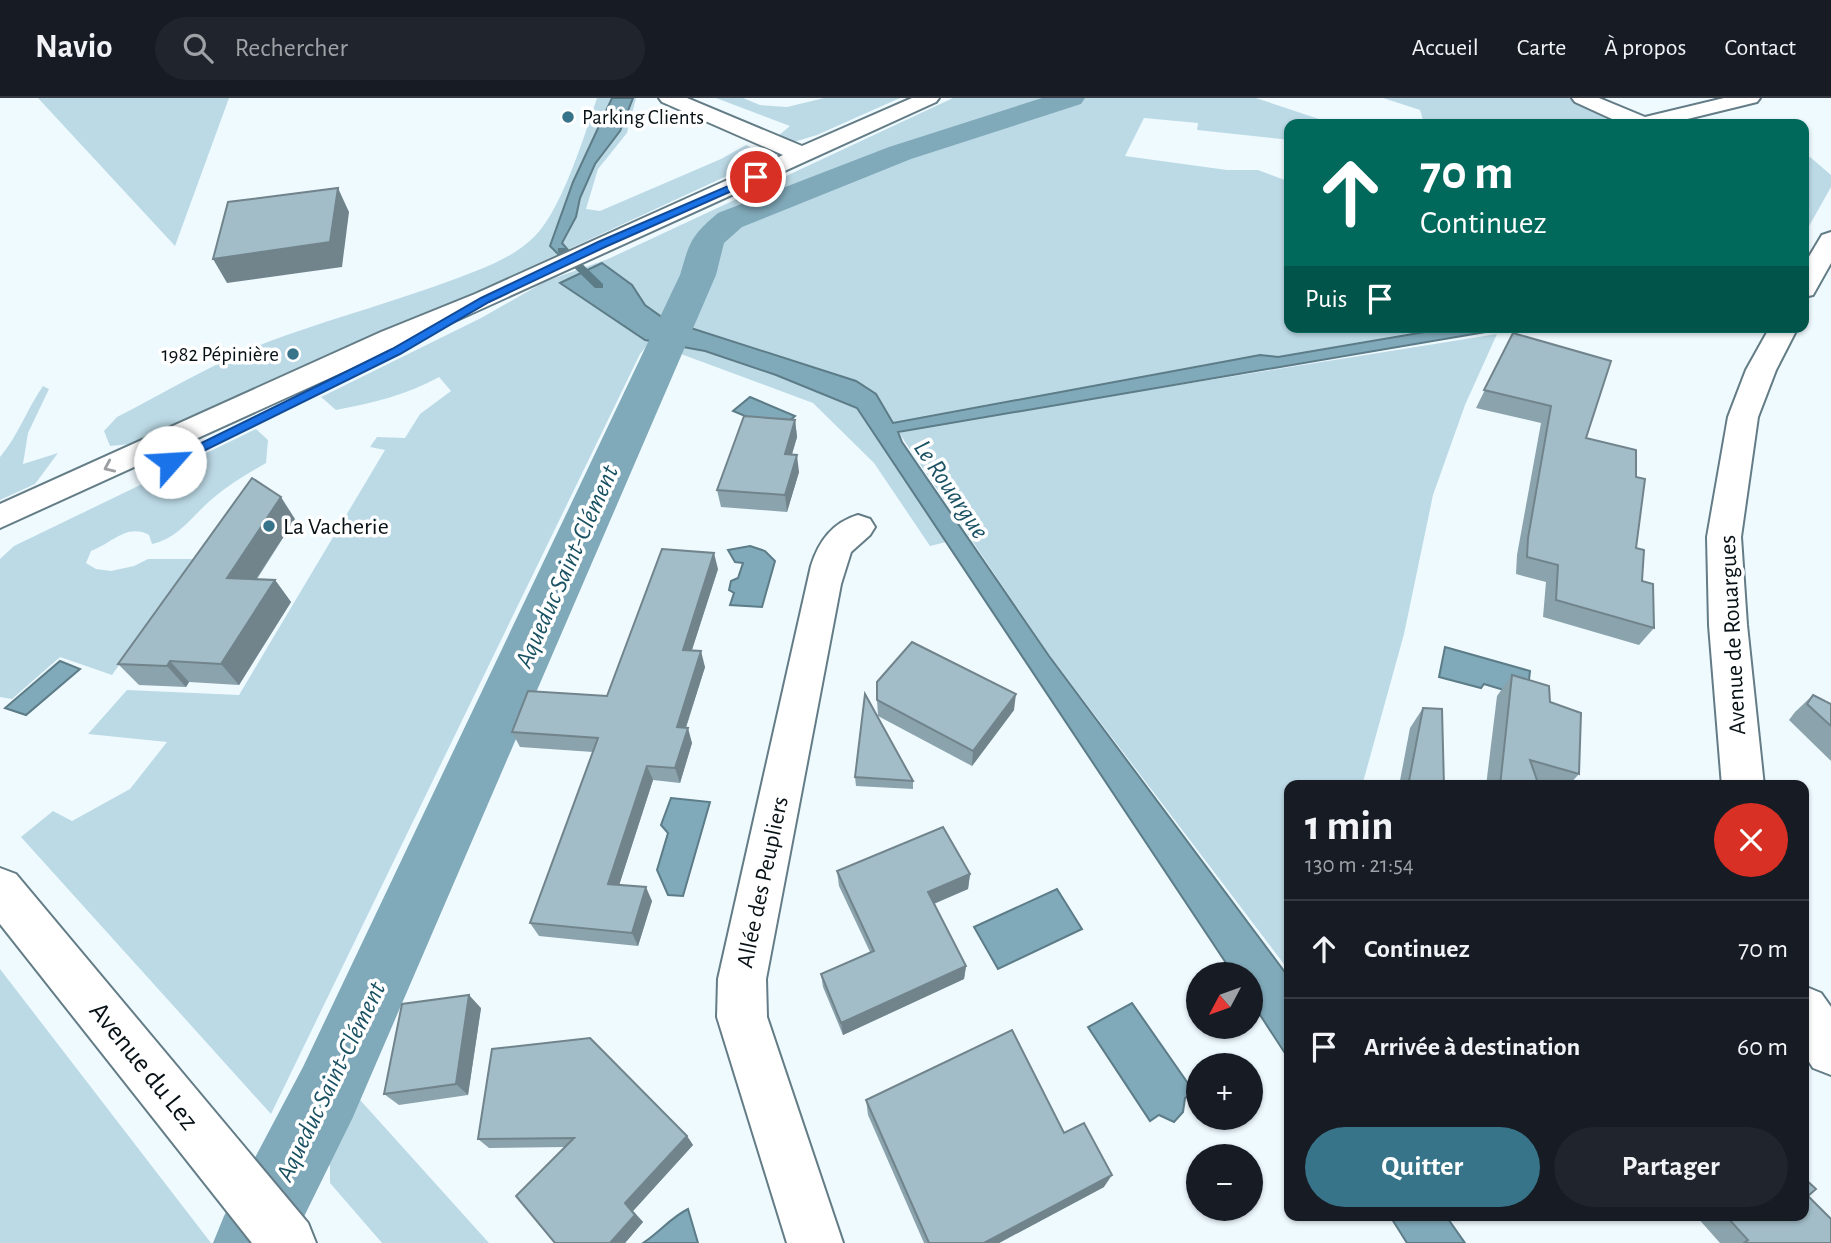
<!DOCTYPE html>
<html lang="fr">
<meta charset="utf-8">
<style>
:root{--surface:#171b24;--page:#20242c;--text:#f1f3f6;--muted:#9ea1a6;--line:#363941;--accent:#37748a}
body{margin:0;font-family:"Alegreya Sans",sans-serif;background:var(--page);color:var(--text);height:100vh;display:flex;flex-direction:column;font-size:26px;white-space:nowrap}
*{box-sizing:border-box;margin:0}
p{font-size:23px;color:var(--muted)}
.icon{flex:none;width:38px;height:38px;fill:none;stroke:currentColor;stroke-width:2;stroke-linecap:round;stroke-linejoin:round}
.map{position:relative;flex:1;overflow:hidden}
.drawer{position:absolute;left:1284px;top:682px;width:525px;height:441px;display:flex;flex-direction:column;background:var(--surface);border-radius:14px;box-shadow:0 2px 5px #0004}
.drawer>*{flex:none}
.hud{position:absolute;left:1284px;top:21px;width:525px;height:214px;border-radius:14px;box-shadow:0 2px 5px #0004;background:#00695c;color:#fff;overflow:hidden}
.needle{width:46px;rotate:229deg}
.fabs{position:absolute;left:1186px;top:864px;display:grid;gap:14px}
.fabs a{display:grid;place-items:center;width:77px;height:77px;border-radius:50%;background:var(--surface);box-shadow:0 2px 5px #0004;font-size:35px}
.pin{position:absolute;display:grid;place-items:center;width:60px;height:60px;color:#fff;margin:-30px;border:4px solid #fff;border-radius:50%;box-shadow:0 2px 7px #0007}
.me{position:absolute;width:77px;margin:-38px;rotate:64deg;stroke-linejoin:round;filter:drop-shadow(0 0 5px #0008)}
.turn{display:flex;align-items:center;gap:24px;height:147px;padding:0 21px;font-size:32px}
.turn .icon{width:91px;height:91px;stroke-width:2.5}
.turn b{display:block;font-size:49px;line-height:60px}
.then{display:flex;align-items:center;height:66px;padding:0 21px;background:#0003;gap:14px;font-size:26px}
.round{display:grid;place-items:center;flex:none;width:74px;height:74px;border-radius:37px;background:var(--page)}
.overview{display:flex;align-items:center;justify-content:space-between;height:119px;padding:0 21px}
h1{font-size:42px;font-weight:600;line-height:52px}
.cta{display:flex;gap:14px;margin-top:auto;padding:14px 21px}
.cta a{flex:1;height:80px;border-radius:42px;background:var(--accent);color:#fff;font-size:28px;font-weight:600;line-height:80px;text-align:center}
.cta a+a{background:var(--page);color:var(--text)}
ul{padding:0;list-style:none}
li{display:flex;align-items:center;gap:21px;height:98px;padding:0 21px;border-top:2px solid var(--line)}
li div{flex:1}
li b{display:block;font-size:26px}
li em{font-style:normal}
header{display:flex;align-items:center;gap:42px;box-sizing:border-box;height:98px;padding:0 35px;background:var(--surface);border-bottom:2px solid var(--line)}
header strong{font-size:33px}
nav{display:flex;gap:38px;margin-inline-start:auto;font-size:24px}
.search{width:490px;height:63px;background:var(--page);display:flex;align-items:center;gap:18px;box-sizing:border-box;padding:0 24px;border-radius:38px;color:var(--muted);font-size:26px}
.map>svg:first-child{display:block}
.green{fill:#bcdae6}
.water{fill:#80a9b9;stroke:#5c7c88;stroke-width:2}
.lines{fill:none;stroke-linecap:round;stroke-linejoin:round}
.stream{fill:#5c7c88;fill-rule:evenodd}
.canal{fill:#80a9b9;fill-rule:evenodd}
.minor-casing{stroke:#637c86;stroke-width:4}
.minor{fill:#fff;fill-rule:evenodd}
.wall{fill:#8ba3ac}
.shaded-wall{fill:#71848c}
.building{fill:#a2bdc8;stroke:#71848c;stroke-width:2}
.oneway{stroke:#9ca0a2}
.route{fill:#1a73e8;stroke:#114b97;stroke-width:2}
.poi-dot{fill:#37748a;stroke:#fff;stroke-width:2.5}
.labels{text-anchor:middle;stroke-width:7;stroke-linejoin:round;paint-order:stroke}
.far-poi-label{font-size:21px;fill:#081216;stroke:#fff;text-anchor:start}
.poi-label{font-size:24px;fill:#081216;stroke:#fff;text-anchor:start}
.street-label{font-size:24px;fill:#081216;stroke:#fff}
.water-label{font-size:26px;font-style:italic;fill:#1a5264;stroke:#fff}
.near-street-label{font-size:28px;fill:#081216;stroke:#fff}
</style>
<header>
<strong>Navio</strong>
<div class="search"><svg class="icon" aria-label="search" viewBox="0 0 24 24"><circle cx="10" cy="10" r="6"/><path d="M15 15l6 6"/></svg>Rechercher</div>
<nav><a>Accueil</a><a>Carte</a><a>À propos</a><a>Contact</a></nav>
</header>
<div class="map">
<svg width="1831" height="1145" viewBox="0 0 1831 1145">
<rect width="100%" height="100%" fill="#effaff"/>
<g class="green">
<polygon points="38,0 229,0 175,148"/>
<path d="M597,0H636L627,35L598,71L586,111L600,113L721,61L746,47L770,58L420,220L132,346L110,348L104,333L117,319C171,291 226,258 284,238C341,218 398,202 455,181C484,170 511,161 534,139C561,114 585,36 597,0Z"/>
<polygon points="716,0 743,0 760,7 787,9 824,0 900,0 817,37 794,44 778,38 790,28"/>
<path d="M953,0H1256L1322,22L1330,26H1290V42L1197,32L1198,25L1144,20L1125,58L1227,72H1258L1290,84V229H1450L891,328L859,289L665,226L640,256L271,1016L21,739L53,713L72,723L130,691L167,644L88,636L127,592L239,597L385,352L370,349L377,339L405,340L420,316L451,293L439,279C407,297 372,305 336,312L321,299L481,220L546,183L608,161Z"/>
<polygon points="1383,0 1569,0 1602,16 1600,17 1614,26 1420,26 1423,22 1420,12"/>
<polygon points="1810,59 1831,77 1831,89 1804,137 1804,61"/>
<polygon points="1497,236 1465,307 1433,397 1404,536 1362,688 1290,688 1290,874 1050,558 899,335 929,327"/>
<polygon points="663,245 699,251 731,260 858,309 946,444 930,448 874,365 813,305 662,249"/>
<polygon points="654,251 674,254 352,993 489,1145 382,1145 330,1085 330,1068 301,1034 300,1014"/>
<path d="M43,288L49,291L28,335L23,366L58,355L35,386L0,402V359C18,338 27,311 43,288Z"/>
<path d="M256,331L268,342L266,365C247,376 228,387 212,401C192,418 179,440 152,446L149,437C127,425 111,446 91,453L86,465L96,471L111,473L134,468L148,461H195L112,577L60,559L12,601L0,599V461L14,448Z"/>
<polygon points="0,871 211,1145 0,1145"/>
</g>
<g class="water">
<polygon points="612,0 633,0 620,33 595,66 580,100 576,119 562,145 569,153 559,157 550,148 573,84"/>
<polygon points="602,165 632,187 645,207 666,222 856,283 876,296 893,325 1260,257 1278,259 1454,229 1515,229 898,334 902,344 1049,558 1290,881 1290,963 1251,903 1251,877 1234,877 857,310 776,277 705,253 645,242 560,185"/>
<polygon points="750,299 795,318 779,332 733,313"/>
<polygon points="750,448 765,453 775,463 762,509 730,507 734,495 729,492 731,483 738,480 743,465 735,464 728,452"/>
<polygon points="1445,549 1530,573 1527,599 1484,586 1481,590 1439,579"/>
<polygon points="60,563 80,571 26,617 5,610"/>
<polygon points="671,700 710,704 683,798 668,797 657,772 668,735 661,727"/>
<polygon points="1057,791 1082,831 998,871 974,829"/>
<polygon points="1132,905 1194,994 1185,1000 1183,1014 1174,1024 1159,1017 1150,1023 1088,929"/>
<path d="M688,1111L698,1145H643C660,1134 670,1120 688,1111Z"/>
<polygon points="1390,1118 1446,1118 1465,1145 1407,1145"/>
</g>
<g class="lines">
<polygon class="stream" points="558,150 566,150 603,186 603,190 595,190 558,154"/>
<path class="canal" d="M1042,0H1085L1081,6L911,61L742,129L724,145L716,177L353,1019L291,1145H213L224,1118L303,969L680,177C690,143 691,138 718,115L889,49Z"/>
<defs>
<g id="minor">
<polygon points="659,0 687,0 802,48 912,0 939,0 936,4 0,430 0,406 381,234 475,196 783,57 662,4"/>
<polygon points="1572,0 1599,0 1645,19 1724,0 1760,0 1757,4 1667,26 1623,26 1575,4"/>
<polygon points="1831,134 1831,165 1813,197 1804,199 1804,167 1822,137"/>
<polygon points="1770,229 1798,229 1776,272 1758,319 1741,439 1747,527 1764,688 1722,688 1709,527 1707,439 1728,319 1746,272"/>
<path d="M858,417L870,421L875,429L870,437L851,454L841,486L766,881L767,919L843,1145H787L717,919L718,881L811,468C819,443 832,425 858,417Z"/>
<polygon points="0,770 16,776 308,1125 316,1145 252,1145 0,826"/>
<polygon points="1804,888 1821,895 1831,909 1831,977 1813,970 1804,956"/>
</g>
</defs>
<use href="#minor" class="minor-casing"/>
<use href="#minor" class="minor"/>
</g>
<g class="wall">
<polygon points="1513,235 1586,340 1636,450 1642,483 1654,530 1639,547 1543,519 1546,484 1516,476 1517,457 1541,325 1476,310"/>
<polygon points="795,322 797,339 792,356 799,374 787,414 721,409 717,392"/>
<polygon points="295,421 257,481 275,482 291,504 239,587 189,584 186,589 139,587 118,566"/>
<polygon points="718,471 692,552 705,569 686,630 692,645 680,685 653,682 619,787 652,803 638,848 539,838 530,825 593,654 520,649 512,634 607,598"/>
<polygon points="1512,577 1579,676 1568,688 1486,688 1497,598"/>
<polygon points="1813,597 1831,606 1831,663 1789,622 1795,614"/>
<polygon points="877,602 1014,612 972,668 878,618"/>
<polygon points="1423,610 1444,688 1399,688 1410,630"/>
<polygon points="855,679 913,683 913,691 856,688"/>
<polygon points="837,773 970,776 968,791 934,806 966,868 964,881 843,937 823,889 821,876 870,854 839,788"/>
<polygon points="481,910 468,997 399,1007 384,996"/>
<polygon points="866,1002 1064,1035 1104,1089 999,1145 924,1145 868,1017"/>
<polygon points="687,1038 693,1047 633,1113 643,1124 625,1145 555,1145 565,1049 489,1050 478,1041"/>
<polygon points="1808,1098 1831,1145 1720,1145 1696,1118 1804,1118"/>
</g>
<g class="shaded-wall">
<polygon points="338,90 349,114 342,169 227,185 213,161"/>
<polygon points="795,322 797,339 787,373 785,356"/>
<polygon points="797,357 799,374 787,414 785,397"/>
<polygon points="281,399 295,421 243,501 227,480"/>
<polygon points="714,455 718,471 687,567 683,552"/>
<polygon points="275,482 291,504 239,587 221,566"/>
<polygon points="701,553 705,569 681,644 677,629"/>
<polygon points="170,563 189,584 186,589 167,568"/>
<polygon points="1016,596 1014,612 972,668 973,653"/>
<polygon points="688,630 692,645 680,685 675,670"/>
<polygon points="647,668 653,682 615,800 608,786"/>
<polygon points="970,776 968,791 928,808 928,794"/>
<polygon points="646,789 652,803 638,848 632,835"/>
<polygon points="966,868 964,881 843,937 841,925"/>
<polygon points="469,897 481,910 468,997 456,986"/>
<polygon points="687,1038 693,1047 633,1113 643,1124 625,1145 610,1145 625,1105"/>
<polygon points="1112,1077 1104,1089 999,1145 984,1145"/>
</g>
<g class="building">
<polygon points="338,90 330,144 213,161 228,104"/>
<polygon points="1513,235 1611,263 1586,340 1636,352 1636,379 1645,381 1636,450 1644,452 1642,483 1653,486 1654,530 1556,502 1558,467 1527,459 1528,440 1551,308 1484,292"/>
<polygon points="744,318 795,322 785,356 797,357 785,397 717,392"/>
<polygon points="252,380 281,399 227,480 275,482 221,566 170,563 167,568 118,566"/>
<polygon points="662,451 714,455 683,552 701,553 677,629 688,630 675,670 647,668 608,786 646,789 632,835 530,825 598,640 512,634 528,593 607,598"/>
<polygon points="912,544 1016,596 973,653 877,602 877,584"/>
<polygon points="1512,577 1549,588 1550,604 1581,615 1579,676 1530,662 1539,688 1500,688"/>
<polygon points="865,596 913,683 855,679"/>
<polygon points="1813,597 1831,606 1831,628 1807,606"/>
<polygon points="1423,610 1442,611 1444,688 1408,688"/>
<polygon points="943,729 970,776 928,794 966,868 841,925 821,876 874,853 837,773"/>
<polygon points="469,897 456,986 384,996 402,906"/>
<polygon points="1012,932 1064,1035 1084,1025 1112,1077 984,1145 929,1145 866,1002"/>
<polygon points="590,940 687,1038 625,1105 635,1117 610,1145 555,1145 516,1098 574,1040 478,1041 492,951"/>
<polygon points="1804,1080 1816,1091 1808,1098 1831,1121 1831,1145 1744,1145 1748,1142 1726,1118 1804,1118"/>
</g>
<defs><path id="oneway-chevron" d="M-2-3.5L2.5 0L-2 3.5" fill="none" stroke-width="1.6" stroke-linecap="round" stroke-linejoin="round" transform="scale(1.75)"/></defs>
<use class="oneway" href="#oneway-chevron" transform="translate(109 369) rotate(156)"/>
<polygon class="route" points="756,76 761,79 759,81 605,149 489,204 400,256 175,367 165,367 163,364 392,251 481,200 598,144"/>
<g class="poi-dot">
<circle cx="568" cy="19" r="7"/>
<circle cx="293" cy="256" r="7"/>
<circle cx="269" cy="428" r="7"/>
</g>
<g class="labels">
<g class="far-poi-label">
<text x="582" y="26">Parking Clients</text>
<text x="279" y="263" text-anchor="end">1982 Pépinière</text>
</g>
<g class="poi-label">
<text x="283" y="436">La Vacherie</text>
</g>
<g class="street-label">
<text transform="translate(1732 537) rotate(-93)" y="8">Avenue de Rouargues</text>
<text transform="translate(762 784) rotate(-78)" y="8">Allée des Peupliers</text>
</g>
<g class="water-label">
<text transform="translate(952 391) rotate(56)" y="9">Le Rouargue</text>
<text transform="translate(566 468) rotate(-66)" y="9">Aqueduc Saint-Clément</text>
<text transform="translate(330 983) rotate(-64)" y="9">Aqueduc Saint-Clément</text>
</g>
<g class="near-street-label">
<text transform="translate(145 967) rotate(51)" y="10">Avenue du Lez</text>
</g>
</g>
</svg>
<div class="fabs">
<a><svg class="needle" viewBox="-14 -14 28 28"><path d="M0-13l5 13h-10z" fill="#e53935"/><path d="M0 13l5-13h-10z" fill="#9ea1a6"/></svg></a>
<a>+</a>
<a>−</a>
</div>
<div class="pin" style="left:756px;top:79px;background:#d93025"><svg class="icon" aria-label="arrive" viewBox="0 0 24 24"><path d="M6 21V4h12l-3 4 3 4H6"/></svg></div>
<svg class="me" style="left:170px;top:364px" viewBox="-20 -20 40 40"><circle r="19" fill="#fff"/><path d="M0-13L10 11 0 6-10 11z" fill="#1a73e8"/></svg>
<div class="hud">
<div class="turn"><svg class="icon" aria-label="ahead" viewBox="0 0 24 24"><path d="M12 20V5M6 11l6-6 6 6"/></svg><div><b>70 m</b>Continuez</div></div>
<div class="then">Puis<svg class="icon" aria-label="arrive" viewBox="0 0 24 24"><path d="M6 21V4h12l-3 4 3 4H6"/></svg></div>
</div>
<section class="drawer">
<div class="overview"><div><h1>1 min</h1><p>130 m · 21:54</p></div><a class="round" style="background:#d93025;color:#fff"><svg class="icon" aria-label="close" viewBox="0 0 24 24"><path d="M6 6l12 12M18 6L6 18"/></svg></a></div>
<ul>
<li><svg class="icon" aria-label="ahead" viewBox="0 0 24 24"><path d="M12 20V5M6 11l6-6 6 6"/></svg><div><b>Continuez</b></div><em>70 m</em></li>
<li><svg class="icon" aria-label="arrive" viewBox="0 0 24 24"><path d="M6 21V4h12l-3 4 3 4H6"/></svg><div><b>Arrivée à destination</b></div><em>60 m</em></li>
</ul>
<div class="cta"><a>Quitter</a><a>Partager</a></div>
</section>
</div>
